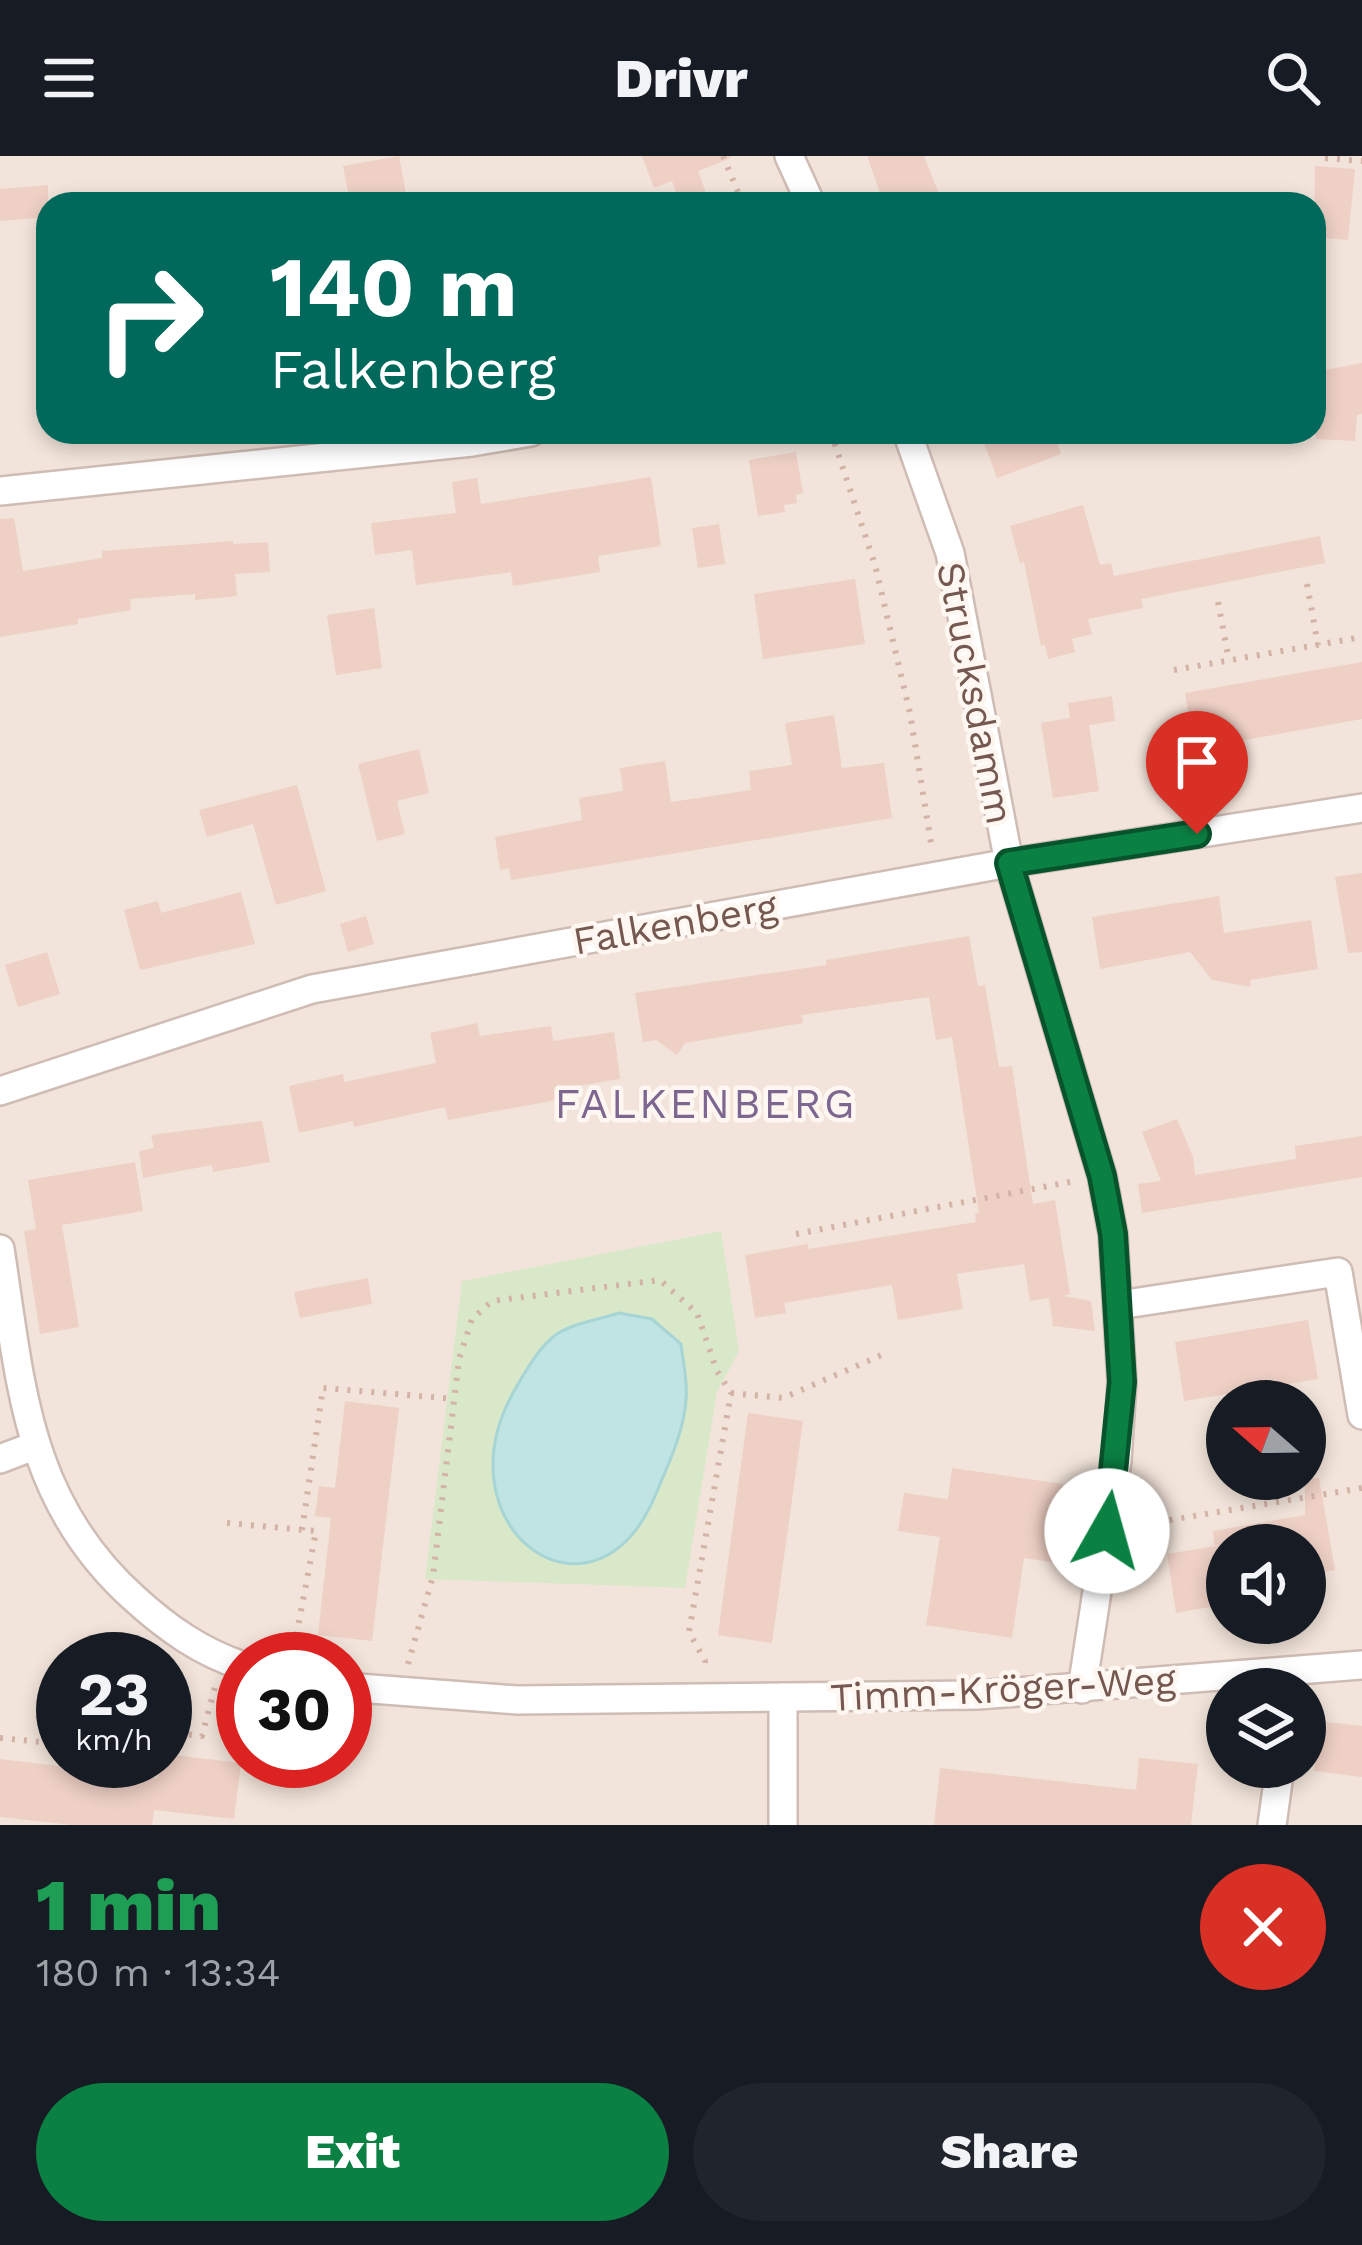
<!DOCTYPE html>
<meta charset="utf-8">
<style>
:root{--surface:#171b24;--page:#20242c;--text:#f1f3f6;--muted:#9ea1a6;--accent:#0b8043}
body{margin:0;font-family:"Work Sans",sans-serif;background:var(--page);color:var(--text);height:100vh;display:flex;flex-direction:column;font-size:45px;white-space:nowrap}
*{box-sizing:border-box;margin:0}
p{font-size:39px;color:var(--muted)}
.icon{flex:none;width:66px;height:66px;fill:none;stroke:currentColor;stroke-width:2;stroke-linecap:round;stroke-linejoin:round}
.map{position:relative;height:1669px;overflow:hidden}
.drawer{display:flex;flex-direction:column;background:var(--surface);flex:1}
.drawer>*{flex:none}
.hud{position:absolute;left:36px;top:36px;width:1290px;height:252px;border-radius:36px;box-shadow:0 6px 18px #0003;background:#00695c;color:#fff;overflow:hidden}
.needle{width:78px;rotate:290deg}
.controls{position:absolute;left:1206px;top:1224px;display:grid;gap:24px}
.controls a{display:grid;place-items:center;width:120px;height:120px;border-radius:50%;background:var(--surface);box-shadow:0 6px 18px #0003;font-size:60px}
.speed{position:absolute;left:36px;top:1476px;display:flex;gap:24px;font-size:60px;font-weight:700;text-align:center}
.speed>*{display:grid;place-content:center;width:156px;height:156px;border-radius:50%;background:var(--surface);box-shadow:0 6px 18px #0003;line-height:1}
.speed small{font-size:30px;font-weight:400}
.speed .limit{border:18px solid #d22;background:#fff;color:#111}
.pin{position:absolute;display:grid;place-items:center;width:102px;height:102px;color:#fff;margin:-123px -51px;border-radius:50% 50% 50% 0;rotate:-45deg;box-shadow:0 0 12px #0007}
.pin .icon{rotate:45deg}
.me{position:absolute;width:132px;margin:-66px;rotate:7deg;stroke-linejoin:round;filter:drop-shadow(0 0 9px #0008)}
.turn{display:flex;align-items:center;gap:42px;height:252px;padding:0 36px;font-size:54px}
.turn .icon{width:156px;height:156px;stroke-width:2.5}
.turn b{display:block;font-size:84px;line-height:102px}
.round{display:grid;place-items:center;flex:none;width:126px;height:126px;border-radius:63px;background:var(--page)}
.overview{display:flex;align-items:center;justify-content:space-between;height:204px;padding:0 36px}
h1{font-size:72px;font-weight:800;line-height:90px;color:#1e9e55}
.action{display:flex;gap:24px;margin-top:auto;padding:24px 36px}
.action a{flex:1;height:138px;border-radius:72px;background:var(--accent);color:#fff;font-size:48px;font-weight:800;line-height:138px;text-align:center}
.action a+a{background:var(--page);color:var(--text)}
header{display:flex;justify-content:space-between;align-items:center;height:156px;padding:0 36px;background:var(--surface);font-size:54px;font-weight:800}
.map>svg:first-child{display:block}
.residential{fill:#f2e4da;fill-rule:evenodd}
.green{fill:#dae8ca}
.water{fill:#c0e4e4;stroke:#a7d4d5;stroke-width:3}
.building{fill:#eed0c5}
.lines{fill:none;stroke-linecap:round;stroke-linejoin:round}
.street-casing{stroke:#cfbcb4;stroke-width:32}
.path{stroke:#d4b3a7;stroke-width:6;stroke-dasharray:3 9;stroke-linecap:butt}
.street{stroke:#fff;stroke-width:27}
.route-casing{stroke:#07532c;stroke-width:30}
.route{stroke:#0b8043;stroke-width:21}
.labels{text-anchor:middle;stroke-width:9;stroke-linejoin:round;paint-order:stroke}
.street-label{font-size:39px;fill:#755850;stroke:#fef7f1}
.neighbourhood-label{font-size:42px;letter-spacing:3px;fill:#7d6790;stroke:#fef7f1}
</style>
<header><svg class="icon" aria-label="menu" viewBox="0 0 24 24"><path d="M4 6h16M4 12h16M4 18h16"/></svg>Drivr<svg class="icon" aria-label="search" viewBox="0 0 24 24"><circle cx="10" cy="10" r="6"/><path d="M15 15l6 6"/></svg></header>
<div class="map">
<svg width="1362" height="1669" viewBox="0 0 1362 1669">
<rect width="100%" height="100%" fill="#fbf3eb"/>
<path class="residential" d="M0,0H1362V1669H0ZM48,48H1314V276H48ZM1227,1245H1305V1323H1227ZM1227,1389H1305V1467H1227ZM63,1503H165V1605H63ZM243,1503H345V1605H243ZM1227,1533H1305V1611H1227Z"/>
<polygon class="green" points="721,1075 739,1195 717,1236 685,1432 425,1423 462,1125"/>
<path class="water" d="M619,1157L652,1163L681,1188C683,1206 688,1226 686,1244C684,1276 667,1311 655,1340C594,1484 438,1374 513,1237C524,1218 539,1190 557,1178C574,1167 600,1163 619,1157Z"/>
<g class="building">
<polygon points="399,0 408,48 350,48 343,10"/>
<polygon points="642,0 730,0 731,2 698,15 710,48 680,48 672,25 654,32"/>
<polygon points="867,0 924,0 943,48 884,48"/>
<polygon points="1315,10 1355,13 1348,84 1314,81"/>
<polygon points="48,29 48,61 0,65 0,33"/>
<polygon points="1362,207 1362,258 1357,259 1355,285 1316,283 1314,216"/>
<polygon points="980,276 1053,276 1061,298 997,322"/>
<polygon points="796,296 803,337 796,339 797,347 784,349 785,356 758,360 749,304"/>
<polygon points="651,321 661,390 598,400 600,416 513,430 511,416 416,429 412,394 375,399 371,367 456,357 452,326 477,322 481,348"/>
<polygon points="1083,349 1100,409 1111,407 1114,420 1320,380 1325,407 1141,443 1143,452 1088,463 1092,478 1072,483 1075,496 1048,503 1045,489 1041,490 1024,406 1020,407 1010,370"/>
<polygon points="14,362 23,415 102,402 102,395 233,385 233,388 268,386 270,416 235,418 237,440 195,444 195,438 130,443 131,454 78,463 78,468 0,481 0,363"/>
<polygon points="719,368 725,408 698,412 692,372"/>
<polygon points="855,423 865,488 763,503 754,438"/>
<polygon points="374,452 382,512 336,519 327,459"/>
<polygon points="1362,506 1362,563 1195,593 1185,537"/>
<polygon points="1112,540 1115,565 1089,569 1099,635 1053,642 1041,567 1070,562 1068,547"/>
<polygon points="834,559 842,612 884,607 892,662 511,724 509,712 500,714 495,681 582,664 579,642 623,635 620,612 665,605 671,646 751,634 749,615 792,609 785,567"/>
<polygon points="419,593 429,637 397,645 405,678 377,685 358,608"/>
<polygon points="297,629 326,735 276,749 253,668 207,681 199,654"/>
<polygon points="1362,717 1362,796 1348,797 1335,721"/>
<polygon points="241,736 255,788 140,814 124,754 158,745 161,757"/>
<polygon points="1219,740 1224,777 1311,764 1318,813 1250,824 1251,831 1212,824 1190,796 1100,813 1092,761"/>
<polygon points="366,760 374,788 348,796 340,768"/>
<polygon points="969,780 978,830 985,829 999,911 1012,910 1033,1048 1055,1044 1070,1138 1063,1140 1091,1145 1095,1175 1053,1170 1049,1142 1030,1145 1024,1108 957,1118 963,1153 898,1164 892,1129 784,1147 786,1157 755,1162 745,1099 808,1088 808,1093 976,1066 975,1058 979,1057 952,881 936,884 929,841 802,859 803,867 685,887 677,899 656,884 643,886 635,837 826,809 826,804"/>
<polygon points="47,796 60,838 18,851 5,809"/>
<polygon points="477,867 480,880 551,870 553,885 614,876 620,923 577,930 578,940 448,964 445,951 354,971 353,965 299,977 289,930 343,918 344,926 436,907 430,877"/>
<polygon points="1177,963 1193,1001 1195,1019 1296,1003 1295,990 1362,980 1362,1021 1142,1057 1138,1028 1161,1025 1142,976"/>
<polygon points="262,965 270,1006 213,1016 212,1009 143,1022 139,995 154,992 151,979"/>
<polygon points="135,1006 143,1055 62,1069 79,1171 40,1178 24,1075 36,1073 28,1024"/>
<polygon points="368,1122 372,1148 300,1162 294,1136"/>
<polygon points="1308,1164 1318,1223 1184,1245 1175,1186"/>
<polygon points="345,1245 399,1252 372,1485 318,1479 331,1362 315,1360 319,1330 335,1332"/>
<polygon points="748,1257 803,1265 772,1487 718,1479"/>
<polygon points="952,1312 1063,1328 1052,1406 1024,1402 1012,1482 926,1469 940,1381 898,1375 904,1337 948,1343"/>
<polygon points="1319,1322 1335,1414 1305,1419 1305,1389 1227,1389 1227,1448 1176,1457 1167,1398 1221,1389 1214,1389 1213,1375 1305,1359 1305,1323"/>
<polygon points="1327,1566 1362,1570 1362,1621 1314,1615 1318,1583 1325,1583"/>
<polygon points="165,1598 241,1607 234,1663 154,1654 152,1669 72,1669 0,1661 0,1603 158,1622 159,1605 165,1605"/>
<polygon points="1139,1602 1198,1608 1191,1669 934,1669 940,1612 1136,1634"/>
</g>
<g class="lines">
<defs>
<g id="street">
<polyline points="789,0 811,48"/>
<polyline points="907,276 950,397 1009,707 1102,1020 1113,1078 1122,1226 1117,1305 1082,1533"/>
<polyline points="0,335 472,286 531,276"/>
<polyline points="0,935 312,833 1009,707 1362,652"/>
<path d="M0,1093C21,1229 26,1346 135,1443C168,1473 201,1496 243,1510"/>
<polyline points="1119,1149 1338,1116 1362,1259"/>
<polyline points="0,1303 34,1290"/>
<polyline points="345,1531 517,1544 978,1539 1362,1509"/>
<polyline points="783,1669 783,1541"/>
<polyline points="1272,1669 1280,1611"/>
</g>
</defs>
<use href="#street" class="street-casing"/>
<g class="path">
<polyline points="723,0 743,48"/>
<polyline points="1325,2 1362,5"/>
<polyline points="831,276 875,409 910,557 932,693"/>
<polyline points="1307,428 1318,489"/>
<polyline points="1218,446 1229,504"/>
<polyline points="1174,514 1362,481"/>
<polyline points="796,1078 1075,1025"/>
<polyline points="731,1237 783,1242 884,1198"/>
<polyline points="227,1367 316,1375 292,1503"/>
<polyline points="1134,1370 1362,1332"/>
<polyline points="302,1374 323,1232 454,1243"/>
<polyline points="408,1508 433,1420 459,1203 472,1163 492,1145 660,1124 697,1157 717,1215 731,1237 689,1476 705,1505 704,1514"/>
<polyline points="165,1576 202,1580 216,1527"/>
<polyline points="0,1582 63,1588"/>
</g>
<use href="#street" class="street"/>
</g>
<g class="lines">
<defs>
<polyline id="route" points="1107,1375 1122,1226 1113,1078 1102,1020 1009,707 1197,678"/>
</defs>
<use href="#route" class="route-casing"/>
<use href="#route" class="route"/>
</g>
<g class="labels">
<g class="street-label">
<text transform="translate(976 537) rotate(79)" y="14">Strucksdamm</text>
<text transform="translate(675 767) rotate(-10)" y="14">Falkenberg</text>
<text transform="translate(1003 1532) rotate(-3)" y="14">Timm-Kröger-Weg</text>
</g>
<g class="neighbourhood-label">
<text x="706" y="962">FALKENBERG</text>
</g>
</g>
</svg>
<div class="controls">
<a><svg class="needle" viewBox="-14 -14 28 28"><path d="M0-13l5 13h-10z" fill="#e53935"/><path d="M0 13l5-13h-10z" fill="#9ea1a6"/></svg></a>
<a><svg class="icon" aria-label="sound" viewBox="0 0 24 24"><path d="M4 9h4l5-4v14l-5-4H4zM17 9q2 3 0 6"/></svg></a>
<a><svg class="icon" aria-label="layers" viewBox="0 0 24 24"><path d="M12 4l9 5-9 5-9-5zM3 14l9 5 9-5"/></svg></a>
</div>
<div class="speed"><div>23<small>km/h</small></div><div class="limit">30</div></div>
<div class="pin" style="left:1197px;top:678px;background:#d93025"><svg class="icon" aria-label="arrive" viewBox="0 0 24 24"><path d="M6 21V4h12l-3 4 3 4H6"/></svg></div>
<svg class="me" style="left:1107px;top:1375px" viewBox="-20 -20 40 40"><circle r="19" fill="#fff"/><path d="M0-13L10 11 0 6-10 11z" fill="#0b8043"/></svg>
<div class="hud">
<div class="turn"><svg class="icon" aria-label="right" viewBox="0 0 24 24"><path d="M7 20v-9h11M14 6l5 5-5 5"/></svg><div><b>140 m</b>Falkenberg</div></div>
</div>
</div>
<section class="drawer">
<div class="overview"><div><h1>1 min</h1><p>180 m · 13:34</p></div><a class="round" style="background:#d93025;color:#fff"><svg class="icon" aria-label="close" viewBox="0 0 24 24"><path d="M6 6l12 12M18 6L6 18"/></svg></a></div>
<div class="action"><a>Exit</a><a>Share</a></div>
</section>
